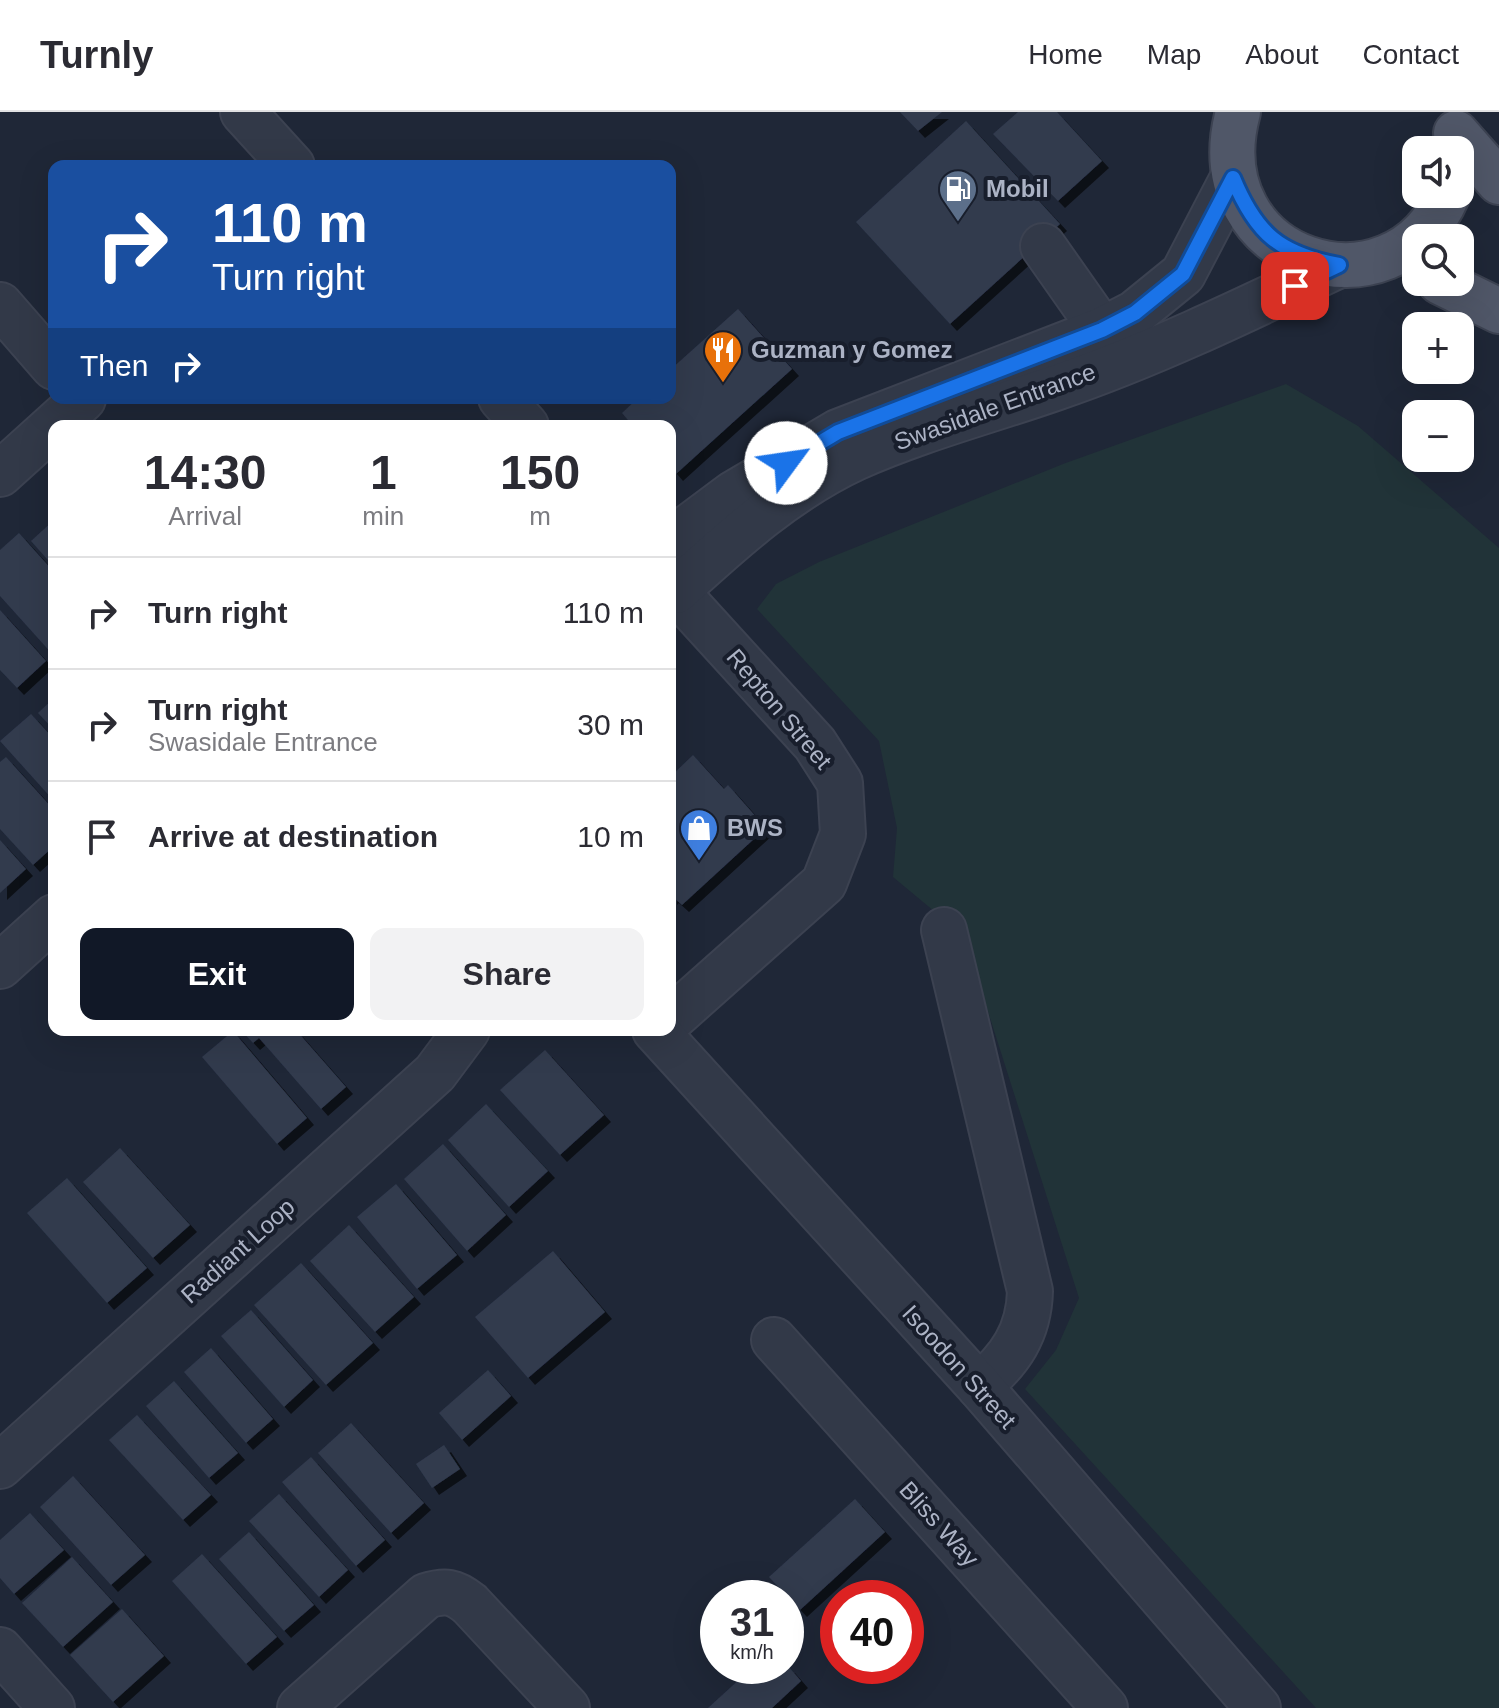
<!DOCTYPE html>
<meta charset="utf-8">
<style>
:root{--surface:#fff;--page:#f2f2f3;--text:#2b2b33;--muted:#7c7c81;--line:#e1e1e2;--accent:#111827}
body{margin:0;font-family:Helvetica,sans-serif;background:var(--page);color:var(--text);height:100vh;display:flex;flex-direction:column;font-size:30px;white-space:nowrap}
*{box-sizing:border-box;margin:0}
p{font-size:26px;color:var(--muted)}
.icon{flex:none;width:44px;height:44px;fill:none;stroke:currentColor;stroke-width:2;stroke-linecap:round;stroke-linejoin:round}
.map{position:relative;flex:1;overflow:hidden}
.side{position:absolute;left:48px;top:308px;width:628px;height:616px;display:flex;flex-direction:column;background:var(--surface);border-radius:16px;box-shadow:0 8px 32px #0002}
.side>*{flex:none}
.hud{position:absolute;left:48px;top:48px;width:628px;height:244px;border-radius:16px;box-shadow:0 8px 32px #0002;background:#1a4fa0;color:#fff;overflow:hidden}
.fabs{position:absolute;left:1402px;top:24px;display:grid;gap:16px}
.fabs a{display:grid;place-items:center;width:72px;height:72px;border-radius:16px;background:var(--surface);box-shadow:0 8px 32px #0002;font-size:40px}
.speed{position:absolute;left:700px;top:1468px;display:flex;gap:16px;font-size:40px;font-weight:700;text-align:center}
.speed>*{display:grid;place-content:center;width:104px;height:104px;border-radius:50%;background:var(--surface);box-shadow:0 8px 32px #0002;line-height:1}
.speed small{font-size:20px;font-weight:400}
.speed .limit{border:12px solid #d22;background:#fff;color:#111}
.pin{position:absolute;display:grid;place-items:center;width:68px;height:68px;color:#fff;margin:-34px;border-radius:16px;box-shadow:0 4px 12px #0006}
.me{position:absolute;width:88px;margin:-44px;rotate:59deg;stroke-linejoin:round;filter:drop-shadow(0 0 6px #0008)}
.turn{display:flex;align-items:center;gap:28px;height:168px;padding:0 32px;font-size:36px}
.turn .icon{width:104px;height:104px;stroke-width:2.5}
.turn b{display:block;font-size:56px;line-height:68px}
.then{display:flex;align-items:center;height:76px;padding:0 32px;background:#0003;gap:16px;font-size:30px}
.eta{display:flex;justify-content:space-evenly;align-items:center;height:136px;text-align:center}
.eta b{font-size:48px;font-weight:800;line-height:56px}
.button{display:flex;gap:16px;margin-top:auto;padding:16px 32px}
.button a{flex:1;height:92px;border-radius:16px;background:var(--accent);color:#fff;font-size:32px;font-weight:800;line-height:92px;text-align:center}
.button a+a{background:var(--page);color:var(--text)}
ul{padding:0;list-style:none}
li{display:flex;align-items:center;gap:24px;height:112px;padding:0 32px;border-top:2px solid var(--line)}
li div{flex:1}
li b{display:block;font-size:30px}
li em{font-style:normal}
header{display:flex;align-items:center;gap:48px;box-sizing:border-box;height:112px;padding:0 40px;background:var(--surface);border-bottom:2px solid var(--line)}
header strong{font-size:38px}
nav{display:flex;gap:44px;margin-inline-start:auto;font-size:28px}
.map>svg:first-child{display:block}
.green{fill:#213338}
.building{fill:#313a4e;filter:url(#shadow)}
.lines{fill:none;stroke-linecap:round;stroke-linejoin:round}
.minor-casing{stroke:#3c4251;stroke-width:48}
.major-casing{stroke:#3c4251;stroke-width:48}
.minor{stroke:#323948;stroke-width:44}
.major{stroke:#505768;stroke-width:44}
.route-casing{stroke:#114b97;stroke-width:20}
.route{stroke:#1a73e8;stroke-width:14}
.labels{text-anchor:middle;stroke-width:8;stroke-linejoin:round;paint-order:stroke}
.poi-label{font-size:24px;font-weight:bold;fill:#acb3c5;stroke:#181e2c;text-anchor:start}
.street-label{font-size:24px;fill:#acb3c5;stroke:#181e2c}
</style>
<header>
<strong>Turnly</strong>
<nav><a>Home</a><a>Map</a><a>About</a><a>Contact</a></nav>
</header>
<div class="map">
<svg width="1499" height="1596" viewBox="0 0 1499 1596">
<defs>
<filter id="shadow"><feDropShadow dx="7" dy="7" stdDeviation="0" flood-color="#0009"/></filter>
</defs>
<rect width="100%" height="100%" fill="#1f2737"/>
<polygon class="green" points="1286,272 1358,314 1499,436 1499,1596 1316,1596 1025,1277 1056,1238 1079,1186 964,824 893,765 897,716 879,629 757,497 776,472 819,450 1063,352"/>
<g class="building">
<polygon points="900,0 942,0 918,19"/>
<polygon points="1018,0 1057,0 1102,49 1058,89 993,22"/>
<polygon points="966,9 1060,112 950,212 856,110"/>
<polygon points="738,197 792,257 676,362 670,355 670,314 633,314 622,301 638,286 670,286 670,258"/>
<polygon points="54,408 54,455 31,429"/>
<polygon points="19,421 54,460 54,544 0,484 0,438"/>
<polygon points="0,498 46,549 17,576 0,558"/>
<polygon points="54,586 54,618 38,601"/>
<polygon points="31,602 54,627 54,689 0,629"/>
<polygon points="693,643 724,677 728,673 766,716 682,793 672,784 670,786 670,665"/>
<polygon points="6,645 54,698 54,734 33,753 0,717 0,650"/>
<polygon points="0,728 26,757 0,781"/>
<polygon points="241,918 296,918 346,975 321,997 259,926 253,931"/>
<polygon points="233,919 307,1006 277,1032 202,945"/>
<polygon points="545,938 604,1003 560,1043 500,978"/>
<polygon points="486,992 548,1059 509,1095 448,1028"/>
<polygon points="443,1032 506,1103 467,1139 404,1067"/>
<polygon points="120,1036 190,1113 153,1146 83,1070"/>
<polygon points="67,1066 147,1156 107,1191 27,1101"/>
<polygon points="396,1072 457,1143 417,1177 357,1105"/>
<polygon points="349,1113 414,1185 375,1220 310,1149"/>
<polygon points="553,1139 605,1200 528,1266 475,1205"/>
<polygon points="301,1151 373,1231 326,1273 254,1193"/>
<polygon points="251,1198 313,1268 284,1295 221,1224"/>
<polygon points="211,1236 273,1307 246,1331 184,1260"/>
<polygon points="488,1258 511,1284 462,1328 439,1301"/>
<polygon points="174,1269 238,1341 209,1366 146,1294"/>
<polygon points="137,1303 211,1383 183,1408 109,1328"/>
<polygon points="351,1311 424,1391 391,1421 318,1341"/>
<polygon points="444,1333 460,1357 432,1376 416,1352"/>
<polygon points="311,1345 385,1428 356,1454 282,1370"/>
<polygon points="73,1364 145,1443 111,1473 40,1395"/>
<polygon points="279,1382 348,1458 319,1485 249,1409"/>
<polygon points="855,1387 885,1420 800,1498 769,1465"/>
<polygon points="30,1401 64,1438 14,1482 0,1466 0,1428"/>
<polygon points="249,1420 314,1493 284,1519 219,1447"/>
<polygon points="202,1442 277,1525 246,1552 172,1469"/>
<polygon points="72,1445 113,1490 63,1535 22,1491"/>
<polygon points="122,1497 164,1544 113,1590 70,1543"/>
<polygon points="754,1554 788,1554 801,1569 772,1596 708,1596"/>
</g>
<g class="lines">
<defs>
<g id="minor">
<polyline points="243,0 292,54"/>
<polyline points="1043,134 1102,218"/>
<polyline points="0,193 54,255"/>
<polyline points="501,286 526,314"/>
<polyline points="0,362 83,287"/>
<polyline points="670,429 733,382 838,320 1102,218 1135,201 1183,162 1233,66"/>
<polyline points="670,473 815,632 840,671 843,722 824,771 670,908"/>
<path d="M676,479C731,429 786,378 855,346C920,317 989,299 1055,276C1152,243 1247,197 1339,153"/>
<path d="M944,818L1030,1179C1029,1221 1010,1248 979,1274"/>
<polyline points="0,854 54,805"/>
<polyline points="655,918 979,1274 1258,1596"/>
<polyline points="774,1228 1105,1596"/>
<polyline points="0,1354 435,961 467,918"/>
<polyline points="0,1538 52,1596"/>
<path d="M300,1596L426,1484C445,1478 454,1479 470,1492L567,1596"/>
</g>
<g id="major">
<path d="M1238,0C1197,151 1393,212 1448,82"/>
<polyline points="1456,21 1499,70"/>
<polyline points="1440,170 1499,199"/>
</g>
</defs>
<use href="#minor" class="minor-casing"/>
<use href="#major" class="major-casing"/>
<use href="#minor" class="minor"/>
<use href="#major" class="major"/>
</g>
<g class="lines">
<defs>
<path id="route" d="M786,351L838,320L1102,218L1135,201L1183,162L1233,66C1256,122 1280,142 1339,153L1295,174"/>
</defs>
<use href="#route" class="route-casing"/>
<use href="#route" class="route"/>
</g>
<defs>
<symbol id="fuel-pin" viewBox="-11 -11 22 30"><path d="M0 17L-7.5 6A9.5 9.5 0 1 1 7.5 6Z" fill="#5c6f8a" stroke="#181e2c"/><path d="M-5.5-6h7V0h2V4h1.3V-2.5L3-4.5l.8-.8L6-3V5H2.5V1h-1V6h-7ZM-4.2-4.7v3.2H.2V-4.7Z" fill="#fff"/></symbol>
<symbol id="restaurant-pin" viewBox="-11 -11 22 30"><path d="M0 17L-7.5 6A9.5 9.5 0 1 1 7.5 6Z" fill="#e8710a" stroke="#181e2c"/><path d="M-5-6h1v4h1v-4h1v4h1v-4h1v5L-1.5 .5V6h-2V.5L-5-1ZM5-6V6H3V1.5H1.5Q1.5-4 5-6Z" fill="#fff"/></symbol>
<symbol id="shop-pin" viewBox="-11 -11 22 30"><path d="M0 17L-7.5 6A9.5 9.5 0 1 1 7.5 6Z" fill="#3f7fe0" stroke="#181e2c"/><path d="M-5-2.5h2.3a2.7 3.5 0 0 1 5.4 0H5L5.5 6h-11ZM-1.5-2.5h3a1.5 2.3 0 0 0-3 0Z" fill="#fff"/></symbol>
</defs>
<g fill-rule="evenodd">
<use href="#fuel-pin" x="936" y="55" width="44" height="60"/>
<use href="#restaurant-pin" x="701" y="216" width="44" height="60"/>
<use href="#shop-pin" x="677" y="694" width="44" height="60"/>
</g>
<g class="labels">
<g class="poi-label">
<text x="986" y="85">Mobil</text>
<text x="751" y="246">Guzman y Gomez</text>
<text x="727" y="724">BWS</text>
</g>
<g class="street-label">
<text transform="translate(995 295) rotate(-20)" y="8">Swasidale Entrance</text>
<text transform="translate(779 597) rotate(50)" y="8">Repton Street</text>
<text transform="translate(238 1139) rotate(-42)" y="8">Radiant Loop</text>
<text transform="translate(959 1255) rotate(48)" y="8">Isoodon Street</text>
<text transform="translate(939 1412) rotate(48)" y="8">Bliss Way</text>
</g>
</g>
</svg>
<div class="fabs">
<a><svg class="icon" aria-label="sound" viewBox="0 0 24 24"><path d="M4 9h4l5-4v14l-5-4H4zM17 9q2 3 0 6"/></svg></a>
<a><svg class="icon" aria-label="search" viewBox="0 0 24 24"><circle cx="10" cy="10" r="6"/><path d="M15 15l6 6"/></svg></a>
<a>+</a>
<a>−</a>
</div>
<div class="speed"><div>31<small>km/h</small></div><div class="limit">40</div></div>
<div class="pin" style="left:1295px;top:174px;background:#d93025"><svg class="icon" aria-label="arrive" viewBox="0 0 24 24"><path d="M6 21V4h12l-3 4 3 4H6"/></svg></div>
<svg class="me" style="left:786px;top:351px" viewBox="-20 -20 40 40"><circle r="19" fill="#fff"/><path d="M0-13L10 11 0 6-10 11z" fill="#1a73e8"/></svg>
<div class="hud">
<div class="turn"><svg class="icon" aria-label="right" viewBox="0 0 24 24"><path d="M7 20v-9h11M14 6l5 5-5 5"/></svg><div><b>110 m</b>Turn right</div></div>
<div class="then">Then<svg class="icon" aria-label="right" viewBox="0 0 24 24"><path d="M7 20v-9h11M14 6l5 5-5 5"/></svg></div>
</div>
<section class="side">
<div class="eta">
<div><b>14:30</b><p>Arrival</p></div>
<div><b>1</b><p>min</p></div>
<div><b>150</b><p>m</p></div>
</div>
<ul>
<li><svg class="icon" aria-label="right" viewBox="0 0 24 24"><path d="M7 20v-9h11M14 6l5 5-5 5"/></svg><div><b>Turn right</b></div><em>110 m</em></li>
<li><svg class="icon" aria-label="right" viewBox="0 0 24 24"><path d="M7 20v-9h11M14 6l5 5-5 5"/></svg><div><b>Turn right</b><p>Swasidale Entrance</p></div><em>30 m</em></li>
<li><svg class="icon" aria-label="arrive" viewBox="0 0 24 24"><path d="M6 21V4h12l-3 4 3 4H6"/></svg><div><b>Arrive at destination</b></div><em>10 m</em></li>
</ul>
<div class="button"><a>Exit</a><a>Share</a></div>
</section>
</div>
